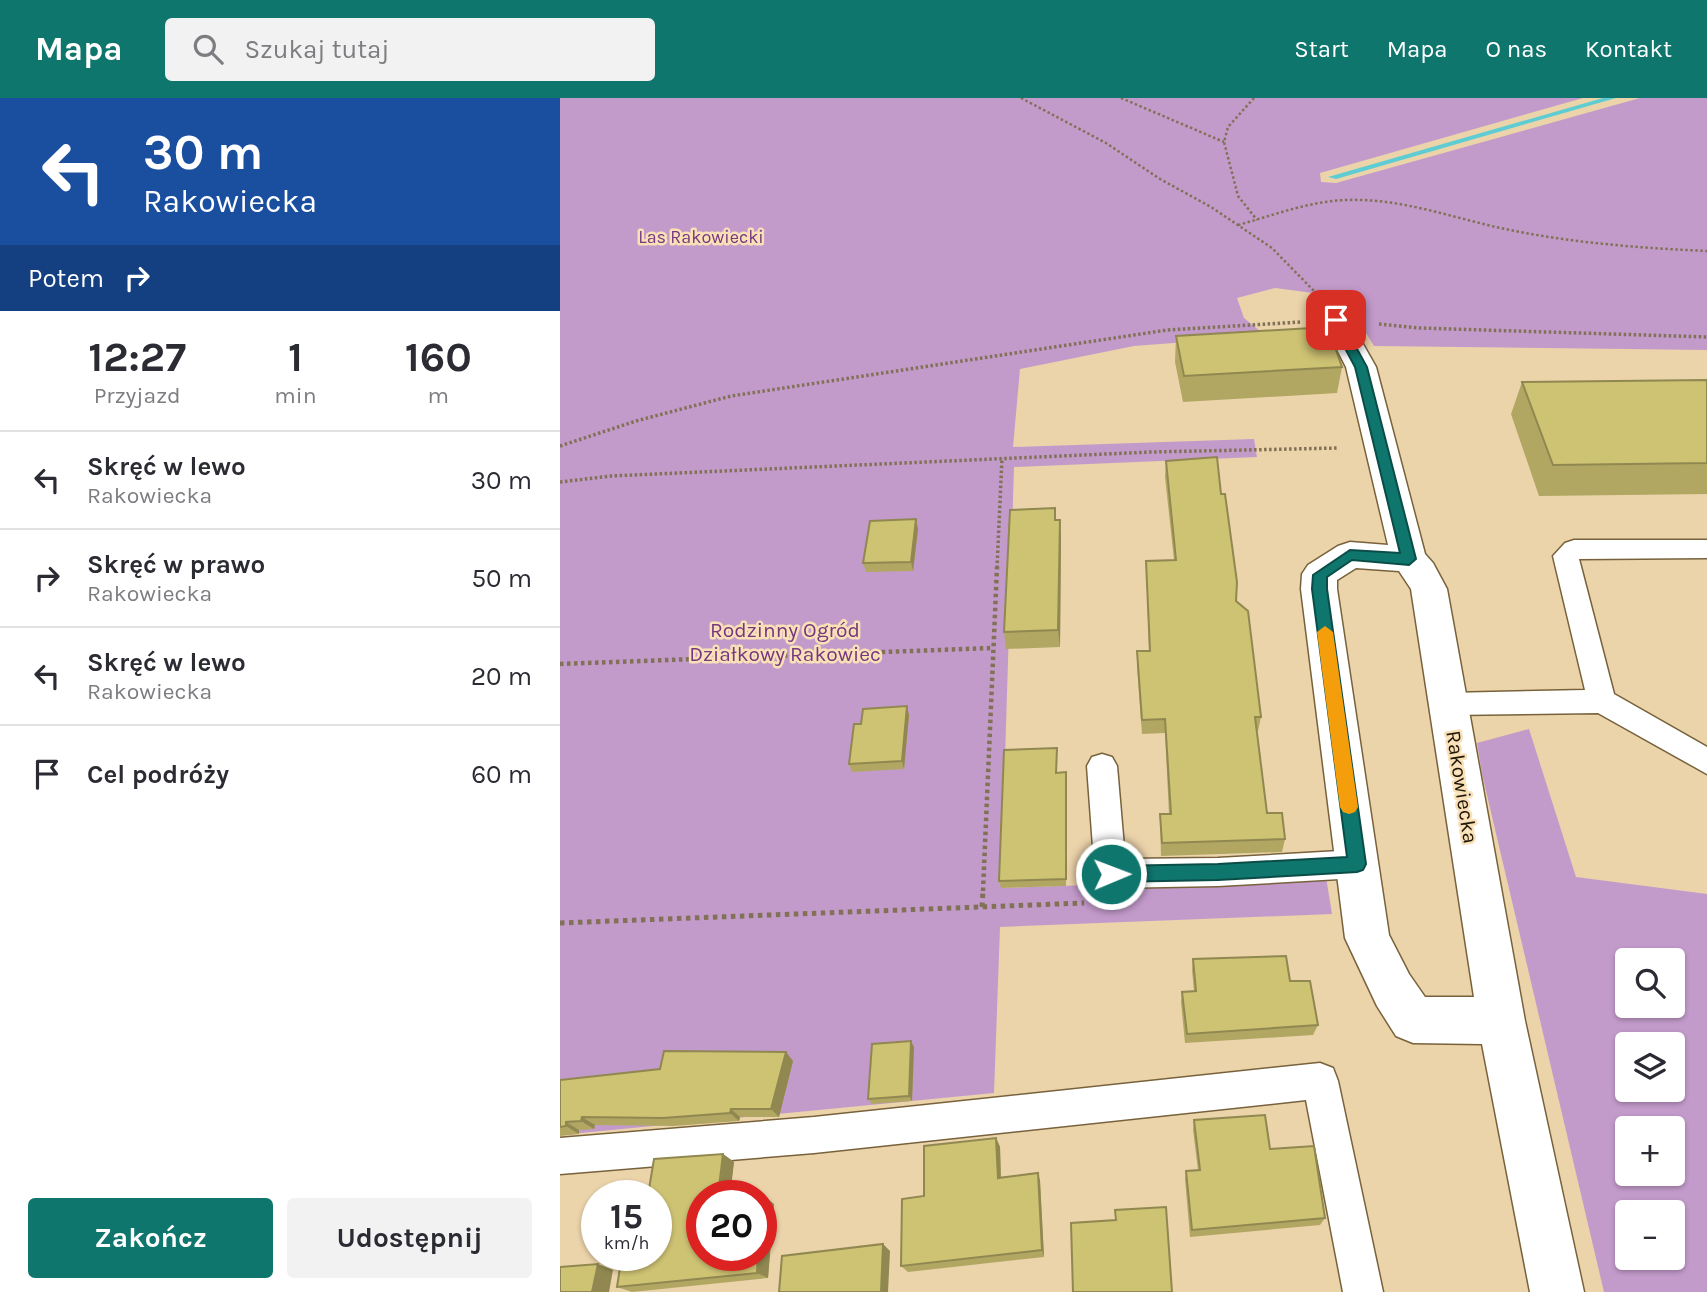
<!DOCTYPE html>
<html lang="pl">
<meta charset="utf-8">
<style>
:root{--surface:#fff;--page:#f2f2f3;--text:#2b2b33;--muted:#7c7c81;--line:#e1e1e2;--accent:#0f766e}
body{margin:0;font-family:Karla,sans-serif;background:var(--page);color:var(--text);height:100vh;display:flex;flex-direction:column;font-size:26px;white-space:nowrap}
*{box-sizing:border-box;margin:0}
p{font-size:23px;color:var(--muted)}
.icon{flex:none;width:38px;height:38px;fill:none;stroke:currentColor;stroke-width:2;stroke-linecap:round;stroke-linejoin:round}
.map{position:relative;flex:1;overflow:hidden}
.drawer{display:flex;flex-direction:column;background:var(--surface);width:560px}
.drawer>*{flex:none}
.top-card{background:#1a4fa0;color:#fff;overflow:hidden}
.controls{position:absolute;left:1055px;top:850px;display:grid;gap:14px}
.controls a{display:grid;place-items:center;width:70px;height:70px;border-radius:7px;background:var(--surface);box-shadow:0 2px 5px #0004;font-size:35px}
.speed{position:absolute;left:21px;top:1082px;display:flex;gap:14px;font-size:35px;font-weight:700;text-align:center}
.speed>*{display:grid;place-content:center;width:91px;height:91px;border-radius:50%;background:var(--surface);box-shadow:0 2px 5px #0004;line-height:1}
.speed small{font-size:18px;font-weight:400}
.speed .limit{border:10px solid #d22;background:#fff;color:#111}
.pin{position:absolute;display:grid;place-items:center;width:60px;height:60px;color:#fff;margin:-30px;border-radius:14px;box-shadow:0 4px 10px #0006}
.me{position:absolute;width:77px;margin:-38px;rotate:89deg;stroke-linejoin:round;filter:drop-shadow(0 0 5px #0008)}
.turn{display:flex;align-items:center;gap:24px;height:147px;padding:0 28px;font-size:32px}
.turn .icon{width:91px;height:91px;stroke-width:2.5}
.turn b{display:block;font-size:49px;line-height:60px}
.then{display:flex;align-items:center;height:66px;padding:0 28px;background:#0003;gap:14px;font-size:26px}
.eta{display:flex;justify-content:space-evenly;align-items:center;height:119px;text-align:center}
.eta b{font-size:42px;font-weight:700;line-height:49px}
.action{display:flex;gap:14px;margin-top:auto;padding:14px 28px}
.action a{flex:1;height:80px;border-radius:7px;background:var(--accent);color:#fff;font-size:28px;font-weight:700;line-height:80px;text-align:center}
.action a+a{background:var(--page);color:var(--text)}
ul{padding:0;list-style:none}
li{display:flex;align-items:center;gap:21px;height:98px;padding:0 28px;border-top:2px solid var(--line)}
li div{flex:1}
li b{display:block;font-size:26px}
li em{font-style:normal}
header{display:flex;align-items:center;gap:42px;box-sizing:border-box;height:98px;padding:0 35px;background:var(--accent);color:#fff}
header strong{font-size:33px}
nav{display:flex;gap:38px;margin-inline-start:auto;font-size:24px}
.search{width:490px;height:63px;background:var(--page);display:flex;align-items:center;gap:18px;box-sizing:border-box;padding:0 24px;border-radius:7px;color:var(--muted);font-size:26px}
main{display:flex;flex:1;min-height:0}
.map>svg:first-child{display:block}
.green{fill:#c39bcb;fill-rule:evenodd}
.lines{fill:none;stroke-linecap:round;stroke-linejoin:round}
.stream{fill:#5ecdd3;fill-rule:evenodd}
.lane-casing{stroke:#77623c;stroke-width:3}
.street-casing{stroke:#77623c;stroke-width:3}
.path-far3{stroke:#817156;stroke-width:2.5;stroke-dasharray:2.5 2.5;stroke-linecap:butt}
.path-far2{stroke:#817156;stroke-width:3.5;stroke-dasharray:2.5 2.5;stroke-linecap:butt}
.path-far1{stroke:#817156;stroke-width:4.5;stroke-dasharray:3.5 3.5;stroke-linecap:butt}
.path{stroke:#817156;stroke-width:5;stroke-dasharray:4.5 4.5;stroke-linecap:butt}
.lane{fill:#fff;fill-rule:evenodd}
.street{fill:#fff;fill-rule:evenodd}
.wall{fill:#b1a763}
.shaded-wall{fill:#908850}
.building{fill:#cec273;stroke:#908850;stroke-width:2}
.route{fill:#0f766e;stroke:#0a4d48;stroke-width:2}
.slow{fill:#f59e0b}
.labels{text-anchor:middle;stroke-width:5;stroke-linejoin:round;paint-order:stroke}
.far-park-label{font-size:18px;fill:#743780;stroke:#f9e0b7}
.park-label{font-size:21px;fill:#743780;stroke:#f9e0b7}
.street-label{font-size:21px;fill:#1e1607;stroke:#f9e0b7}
</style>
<header>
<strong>Mapa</strong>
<div class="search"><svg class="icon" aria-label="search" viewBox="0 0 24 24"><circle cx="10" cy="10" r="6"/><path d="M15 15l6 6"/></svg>Szukaj tutaj</div>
<nav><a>Start</a><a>Mapa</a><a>O nas</a><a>Kontakt</a></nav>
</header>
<main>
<section class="drawer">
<div class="top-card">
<div class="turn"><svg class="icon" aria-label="left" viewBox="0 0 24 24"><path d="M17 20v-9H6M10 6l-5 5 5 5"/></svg><div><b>30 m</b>Rakowiecka</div></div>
<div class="then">Potem<svg class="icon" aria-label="right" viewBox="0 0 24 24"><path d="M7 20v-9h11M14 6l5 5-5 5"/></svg></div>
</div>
<div class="eta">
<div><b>12:27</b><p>Przyjazd</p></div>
<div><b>1</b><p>min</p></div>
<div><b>160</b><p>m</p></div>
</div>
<ul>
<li><svg class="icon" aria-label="left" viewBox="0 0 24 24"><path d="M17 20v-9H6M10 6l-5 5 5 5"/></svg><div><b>Skręć w lewo</b><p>Rakowiecka</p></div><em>30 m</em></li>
<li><svg class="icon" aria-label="right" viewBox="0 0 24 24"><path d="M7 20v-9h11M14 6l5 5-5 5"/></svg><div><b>Skręć w prawo</b><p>Rakowiecka</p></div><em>50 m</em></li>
<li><svg class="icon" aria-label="left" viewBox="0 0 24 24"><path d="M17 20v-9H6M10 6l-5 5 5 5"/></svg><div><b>Skręć w lewo</b><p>Rakowiecka</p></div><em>20 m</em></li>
<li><svg class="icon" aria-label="arrive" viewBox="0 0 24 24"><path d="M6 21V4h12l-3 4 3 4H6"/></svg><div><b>Cel podróży</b></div><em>60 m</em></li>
</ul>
<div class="action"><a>Zakończ</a><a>Udostępnij</a></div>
</section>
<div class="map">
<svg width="1147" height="1194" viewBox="0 0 1147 1194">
<rect width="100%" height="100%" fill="#ebd3aa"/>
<g class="green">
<polygon points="0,0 1023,0 760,75 761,84 776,85 1080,0 1147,0 1147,252 814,248 784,199 715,190 677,200 684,220 706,238 574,248 460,271 453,349 694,341 697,359 454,369 441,790 766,779 772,816 440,829 434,995 0,1037"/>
<path d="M969,631L1016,779L1147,796V1194H1044L922,676L917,645ZM1068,863H1113V908H1068ZM1068,947H1113V992H1068ZM1068,1031H1113V1076H1068ZM1068,1115H1113V1160H1068Z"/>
</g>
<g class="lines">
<polygon class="stream" points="1043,0 1056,0 776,81 768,79"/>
<defs>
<g id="lane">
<polygon points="1014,442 1147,442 1147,460 1019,461 1054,596 1147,649 1147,676 1038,615 888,617 878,614 874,606 878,598 888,595 1025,592 993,458 1005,445"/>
<polygon points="542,656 552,659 557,668 565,761 658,760 797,752 808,756 813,766 808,776 797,780 658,788 551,790 540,786 535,776 527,668 532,659"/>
<polygon points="760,965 773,970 778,983 823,1194 783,1194 746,1002 254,1055 0,1076 0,1040 254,1019"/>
</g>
<path id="street" d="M776,213L786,216L816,269L865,456L873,465L887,491L965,923L1024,1194H970L922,946L853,945L836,938L817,908L785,840L741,491L742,476L748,467L778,448L790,444L828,447L786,269L762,222L766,216ZM796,470L839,473L851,491L914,899H865L849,876L829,837L777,491V482Z"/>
</defs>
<use href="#lane" class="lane-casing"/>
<use href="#street" class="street-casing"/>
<g class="path-far3">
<polyline points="461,0 546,45 600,81 651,109 712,150 756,195"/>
<polyline points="561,0 664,44"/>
<polyline points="694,0 668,29 664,44 678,98 697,122"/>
<path d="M678,127C714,117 750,103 787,102C841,100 893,120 945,131C1012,145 1079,150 1147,153"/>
</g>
<g class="path-far2">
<polyline points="819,226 860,230 1147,239"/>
<polyline points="0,348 76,323 171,298 607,232 741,224"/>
<polyline points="0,384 51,378 591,354 779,350"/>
<polyline points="437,470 442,360"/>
</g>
<g class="path-far1">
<polyline points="0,566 432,550"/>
<polyline points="423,793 437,469"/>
</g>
<g class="path">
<polyline points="422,809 423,792"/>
<polyline points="0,825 524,805"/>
</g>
<use href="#lane" class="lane"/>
<use href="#street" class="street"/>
</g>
<g class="wall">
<polygon points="616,238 782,269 777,295 623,304 615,264"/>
<polygon points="1147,282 1147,396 979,398 951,316 962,284"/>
<polygon points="606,363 676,503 701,619 698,633 697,633 707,715 725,741 722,754 601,758 600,716 609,716 605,635 582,636 577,568 577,553 589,553 586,463 614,462 605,379"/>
<polygon points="496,422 501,440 500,549 446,551 444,534"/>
<polygon points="358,431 353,473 306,474 303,465"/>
<polygon points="349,617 344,671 292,674 289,666 301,626"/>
<polygon points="497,658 497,675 506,674 507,682 506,788 441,790 439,783"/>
<polygon points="633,861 730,883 758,927 753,937 625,945 621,904 622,894 634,893 632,872"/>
<polygon points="354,949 352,1003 312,1006 308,1001"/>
<polygon points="226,954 233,963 219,1019 180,1019 179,1023 114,1028 35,1027 34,1031 19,1032 19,1036 0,1038 0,982 100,971"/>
<polygon points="634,1022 710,1051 765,1120 760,1127 630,1139 625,1081 626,1073 638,1072 633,1032"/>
<polygon points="436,1040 440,1049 441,1079 478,1075 480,1083 484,1159 348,1174 341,1168 364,1098"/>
<polygon points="163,1056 174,1064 170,1097 142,1097 142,1157 214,1106 208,1180 72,1194 57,1189"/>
</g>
<g class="shaded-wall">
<polygon points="356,421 358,431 353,473 351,464"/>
<polygon points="500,422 501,440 500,549 498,532"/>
<polygon points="347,608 349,617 344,671 342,663"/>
<polygon points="506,674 507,682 506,788"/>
<polygon points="351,943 354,949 352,1003 349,998"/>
<polygon points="226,954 233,963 219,1019 211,1011"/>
<polygon points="171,1011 180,1019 179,1023 170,1015"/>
<polygon points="22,1019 35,1027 34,1031 21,1023"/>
<polygon points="6,1024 19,1032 19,1036 6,1028"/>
<polygon points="436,1040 440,1049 441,1088 438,1080"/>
<polygon points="163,1056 174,1064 170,1097 158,1097"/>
<polygon points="478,1075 480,1083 484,1159 482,1152"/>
<polygon points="204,1098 214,1106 208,1180 197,1175 198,1157 201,1157 201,1125"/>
<polygon points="323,1146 330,1153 328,1194 321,1194"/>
<polygon points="38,1166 53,1172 49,1194 32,1194"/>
</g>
<g class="building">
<polygon points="768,229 782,269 624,278 616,238"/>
<polygon points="1147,282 1147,365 993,367 962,284"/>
<polygon points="657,359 661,396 665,396 677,484 676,503 688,513 701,619 695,619 707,715 722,715 725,741 602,745 600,716 611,716 605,621 582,622 577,553 590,553 586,463 616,462 606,363"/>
<polygon points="495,410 495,422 500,422 498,532 444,534 450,412"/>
<polygon points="356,421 351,464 303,465 310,423"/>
<polygon points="347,608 342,663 289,666 294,626 301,626 303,611"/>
<polygon points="497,650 496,675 506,674 506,781 439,783 444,652"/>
<polygon points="726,858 730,883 750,883 758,927 627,936 622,894 636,893 633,861"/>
<polygon points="351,943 349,998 308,1001 312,946"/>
<polygon points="104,953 226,954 211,1011 171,1011 170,1015 103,1020 22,1019 21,1023 6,1024 6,1028 0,1029 0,982 100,971"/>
<polygon points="705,1017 710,1051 754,1048 765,1120 632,1132 626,1073 640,1072 634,1022"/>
<polygon points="436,1040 438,1080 478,1075 482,1152 341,1168 342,1101 364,1098 364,1048"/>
<polygon points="163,1056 158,1097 142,1097 142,1157 198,1157 197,1175 57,1189 62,1157 96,1157 96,1097 88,1097 94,1061"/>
<polygon points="204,1098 201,1125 201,1099"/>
<polygon points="606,1109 612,1194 513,1194 511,1125 556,1122 555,1112"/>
<polygon points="323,1146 321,1194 219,1194 222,1158"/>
<polygon points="38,1166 32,1194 0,1194 0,1169"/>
</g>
<polygon class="route" points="772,220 780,220 807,269 856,461 849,467 792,462 767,479 767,491 806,766 803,772 797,774 658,782 551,784 545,782 542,776 545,770 551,768 658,766 787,759 752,491 753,477 790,452 840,455 795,269 770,222"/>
<polygon class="slow" points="765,528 773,534 798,709 795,714 789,716 783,714 780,709 757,534"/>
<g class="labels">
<g class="far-park-label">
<text x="141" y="145">Las Rakowiecki</text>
</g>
<g class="park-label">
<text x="225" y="539">Rodzinny Ogród<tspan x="225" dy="24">Działkowy Rakowiec</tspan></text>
</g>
<g class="street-label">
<text transform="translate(902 689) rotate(81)" y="7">Rakowiecka</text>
</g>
</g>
</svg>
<div class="controls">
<a><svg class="icon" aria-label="search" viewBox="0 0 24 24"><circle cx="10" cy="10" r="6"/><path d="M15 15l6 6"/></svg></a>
<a><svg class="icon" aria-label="layers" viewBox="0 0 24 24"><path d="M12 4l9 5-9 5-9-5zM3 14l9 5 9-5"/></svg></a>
<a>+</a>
<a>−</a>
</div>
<div class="speed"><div>15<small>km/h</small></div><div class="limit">20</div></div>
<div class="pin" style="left:776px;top:222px;background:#d93025"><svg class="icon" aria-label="arrive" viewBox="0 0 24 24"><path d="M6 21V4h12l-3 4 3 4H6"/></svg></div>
<svg class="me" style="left:551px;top:776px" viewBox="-20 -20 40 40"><circle r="17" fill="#0f766e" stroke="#fff" stroke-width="3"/><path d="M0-11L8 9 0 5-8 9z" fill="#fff"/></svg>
</div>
</main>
